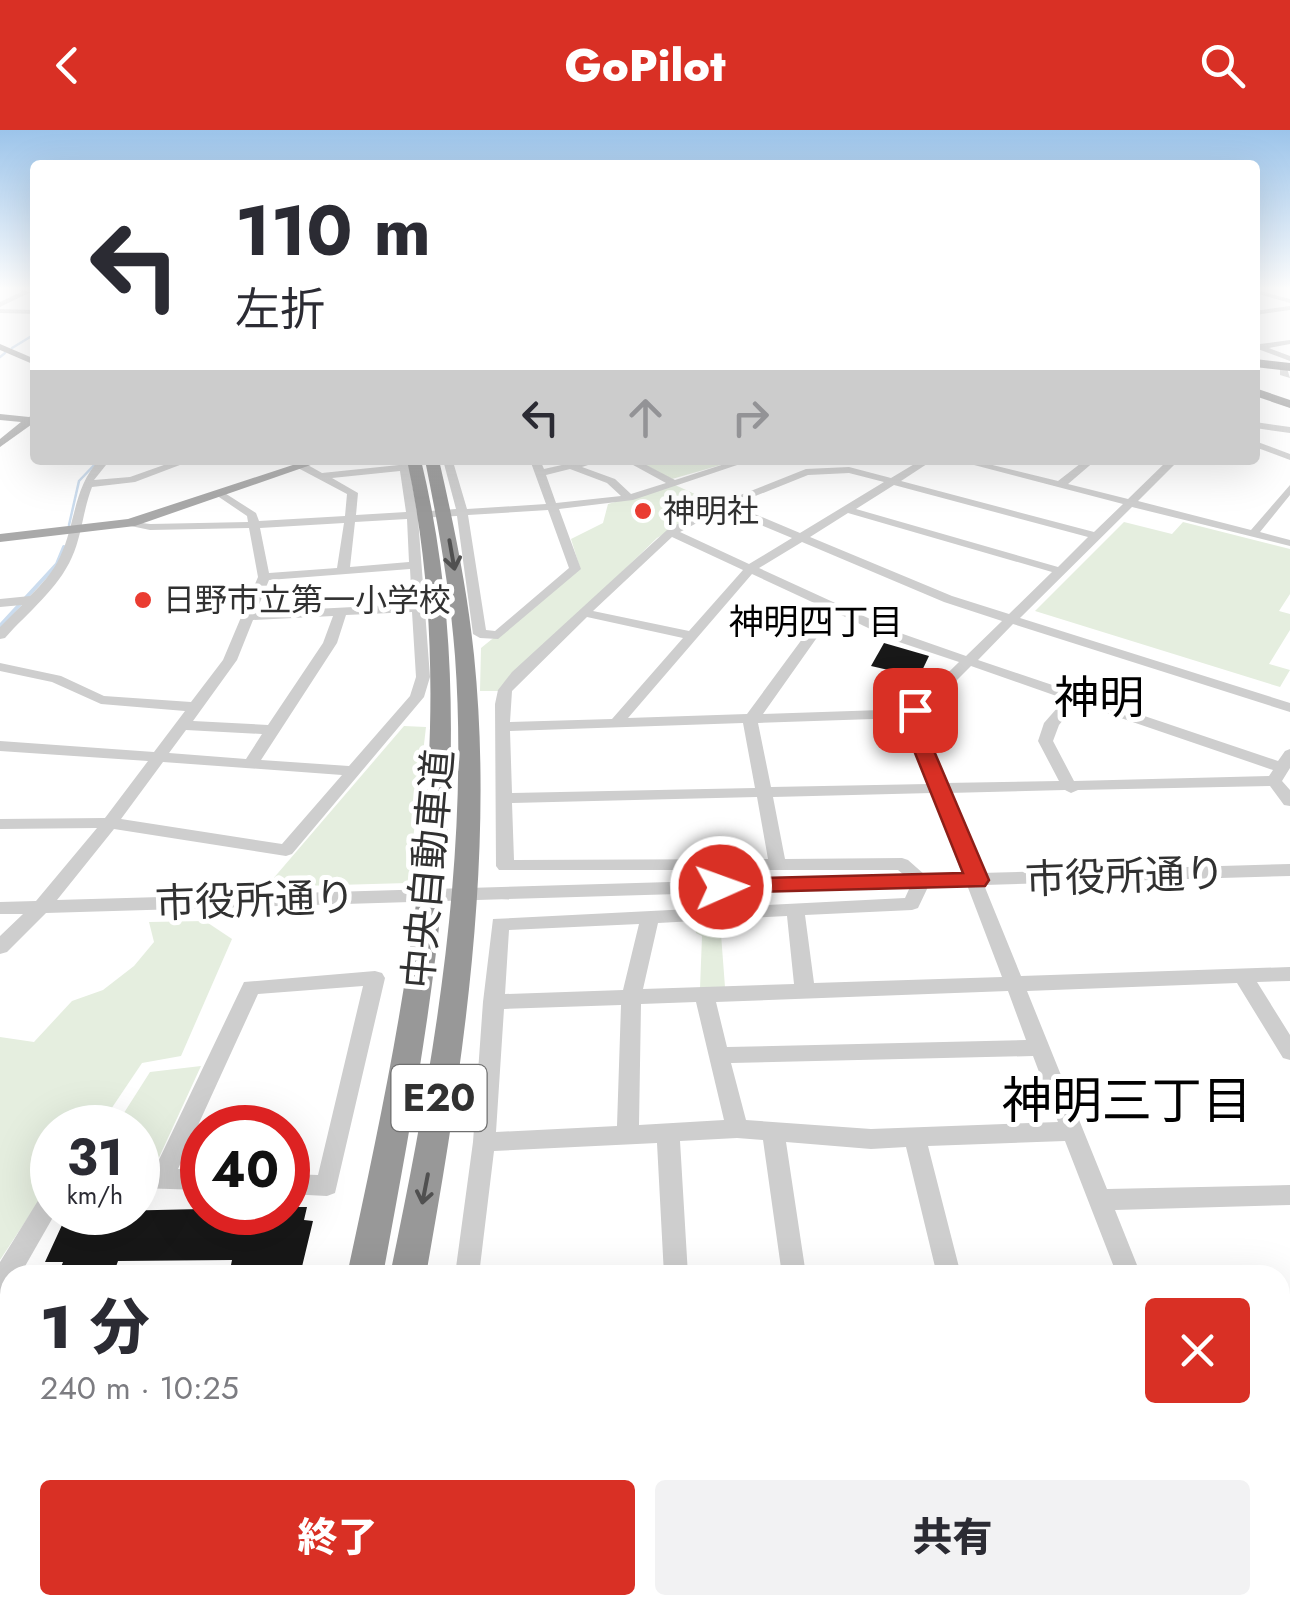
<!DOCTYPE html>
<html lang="ja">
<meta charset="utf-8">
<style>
:root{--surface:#fff;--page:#f2f2f3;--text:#2b2b33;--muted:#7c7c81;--accent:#d93025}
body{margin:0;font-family:Jost,"Noto Sans JP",sans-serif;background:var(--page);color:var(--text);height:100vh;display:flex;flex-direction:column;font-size:38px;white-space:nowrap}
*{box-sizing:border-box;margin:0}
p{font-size:32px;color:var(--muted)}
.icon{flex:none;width:55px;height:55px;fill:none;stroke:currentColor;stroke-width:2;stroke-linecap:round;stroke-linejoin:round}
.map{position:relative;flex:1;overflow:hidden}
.side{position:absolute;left:0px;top:1135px;width:1290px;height:350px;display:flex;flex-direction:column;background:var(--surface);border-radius:30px 30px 0 0;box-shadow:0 10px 40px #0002}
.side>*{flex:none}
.hud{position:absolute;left:30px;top:30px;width:1230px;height:305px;border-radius:10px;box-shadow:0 10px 40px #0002;background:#fff;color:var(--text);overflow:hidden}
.speed{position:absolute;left:30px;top:975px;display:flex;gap:20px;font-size:50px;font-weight:700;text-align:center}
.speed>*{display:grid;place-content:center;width:130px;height:130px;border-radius:50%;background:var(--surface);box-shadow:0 10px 40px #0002;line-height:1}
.speed small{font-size:25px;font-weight:400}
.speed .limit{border:15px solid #d22;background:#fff;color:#111}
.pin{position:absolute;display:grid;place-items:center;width:85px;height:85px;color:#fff;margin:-42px;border-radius:20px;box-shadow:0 5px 15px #0006}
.me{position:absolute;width:110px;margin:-55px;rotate:88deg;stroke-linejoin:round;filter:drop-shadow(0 0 8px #0008)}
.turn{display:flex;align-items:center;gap:35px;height:210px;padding:0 40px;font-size:45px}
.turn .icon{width:130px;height:130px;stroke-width:2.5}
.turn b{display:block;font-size:70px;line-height:85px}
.lanes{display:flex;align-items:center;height:95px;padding:0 40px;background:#0003;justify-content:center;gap:50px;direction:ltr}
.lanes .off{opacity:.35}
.round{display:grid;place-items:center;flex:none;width:105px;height:105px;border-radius:10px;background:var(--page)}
.overview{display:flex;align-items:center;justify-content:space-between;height:170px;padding:0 40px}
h1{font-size:60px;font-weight:800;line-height:75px}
.action{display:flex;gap:20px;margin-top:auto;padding:20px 40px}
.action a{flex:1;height:115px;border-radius:10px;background:var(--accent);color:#fff;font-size:40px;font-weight:800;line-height:115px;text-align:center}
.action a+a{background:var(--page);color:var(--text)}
header{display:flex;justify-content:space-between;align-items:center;height:130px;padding:0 40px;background:var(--accent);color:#fff;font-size:45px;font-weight:800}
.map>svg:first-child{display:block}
.green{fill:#e5eedf}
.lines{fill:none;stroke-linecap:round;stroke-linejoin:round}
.stream-far1{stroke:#cbdcee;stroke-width:2.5}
.stream{stroke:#cbdcee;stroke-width:4}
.building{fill:#181818}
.minor{fill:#cecece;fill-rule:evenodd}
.major{fill:#a9a9a9;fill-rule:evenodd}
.highway{fill:#989898;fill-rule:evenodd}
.rail{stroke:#868686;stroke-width:8;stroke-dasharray:15 11;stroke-linecap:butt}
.oneway{stroke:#505050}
.route{fill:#d93025;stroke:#8d1f18;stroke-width:2.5}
.poi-dot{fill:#ea3c31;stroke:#fff;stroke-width:4}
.labels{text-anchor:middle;stroke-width:10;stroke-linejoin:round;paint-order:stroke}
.far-poi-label{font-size:32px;fill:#313131;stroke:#fff;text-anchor:start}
.far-neighbourhood-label{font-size:35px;fill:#000;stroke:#fff}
.shield{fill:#fff;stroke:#6f6f6f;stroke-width:2.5}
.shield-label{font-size:38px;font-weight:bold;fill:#313131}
.street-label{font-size:40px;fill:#313131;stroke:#fff}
.quarter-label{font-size:45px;fill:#000;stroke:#fff}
.near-neighbourhood-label{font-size:50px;fill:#000;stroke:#fff}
</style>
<header><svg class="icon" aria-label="back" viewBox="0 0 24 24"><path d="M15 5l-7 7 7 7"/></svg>GoPilot<svg class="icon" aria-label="search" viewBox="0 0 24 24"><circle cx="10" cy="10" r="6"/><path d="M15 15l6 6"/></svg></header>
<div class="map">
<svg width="1290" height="1485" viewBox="0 0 1290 1485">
<rect width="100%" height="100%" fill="#fff"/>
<g class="green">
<polygon points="738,330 672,349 638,331 640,330"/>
<polygon points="675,355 717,374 657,408 499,561 480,561 481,518 580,438 571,409 603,393 608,374"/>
<polygon points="1124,392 1172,404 1183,392 1290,419 1290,464 1279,481 1290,484 1290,500 1269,534 1290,540 1280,557 1035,481"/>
<polygon points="404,596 426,597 408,753 266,757"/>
<polygon points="694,790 720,791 725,857 700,859 702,806 696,803"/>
<polygon points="205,791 232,809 181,926 142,933 99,997 52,998 52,1051 0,1130 0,907 34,912 72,871 103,860 134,836 154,812 149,792"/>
<polygon points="201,936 156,1034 138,1033 138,998 115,997 150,942"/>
</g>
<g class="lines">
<g class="stream-far1">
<polyline points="12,218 35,204"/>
<polyline points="0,227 5,223"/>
<polyline points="69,395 79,351 99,330"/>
</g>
<polyline class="stream" points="0,496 57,434 64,417"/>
</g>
<g class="building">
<polygon points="884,513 929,526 919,547 871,536"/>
<polygon points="288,1077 307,1077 304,1090 313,1091 300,1145 229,1145 232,1130 118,1131 113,1145 58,1145 63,1132 45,1132 68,1082 202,1079 202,1082 288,1082"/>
</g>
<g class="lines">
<g class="minor">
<polygon points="19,160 31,162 0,177 0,172 21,162"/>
<polygon points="1255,160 1290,169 1290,173 1255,163"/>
<polygon points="1290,176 1290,180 1255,185 1255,181"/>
<polygon points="0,179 35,180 35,184 0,183"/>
<polygon points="1290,210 1290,214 1269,218 1290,226 1290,231 1255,218 1255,213 1260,214"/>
<polygon points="1280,235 1286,235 1290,248 1280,245"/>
<polygon points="1255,292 1290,297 1290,303 1255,298"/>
<polygon points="1255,311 1290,324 1290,330 1255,317"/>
<path d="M99,330H110L94,350L130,347L178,330H193L135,352L92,357C83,380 82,405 72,427C58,459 28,482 5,508L0,509V497L22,475L0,477V469L30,466C42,454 53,442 60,427C76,393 73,358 99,330Z"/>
<path d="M398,330H408L417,382L456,379L443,330H476L454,335L467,379L546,374L530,330H540L544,339L584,330H603L582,337L615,349L631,364L666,353L624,330H637L675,350L737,330H752L633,370L559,379L581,439L498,509L480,508L473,504L457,386L418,388L430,547L424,567L292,724L286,726L114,699L57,770L904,745L898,740H499L496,736L495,574L498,560L512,542L667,400L705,379L806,339L849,337L891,348L921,330H933L901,351L1094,402L1123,374L955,330H972L1058,351L1085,330H1096L1068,354L1128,369L1168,330H1179L1138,371L1251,400L1290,355V365L1260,402L1290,410V416L1132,377L1020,488L1290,573V582L1013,494L978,530L1278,631L1285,621L1290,619V638L1282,651L1290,660V676L1284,675L1270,656L1078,660L1071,663L1065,660L948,663L980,743L1290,734V746L984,755L1021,846L1290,837V851L1257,852L1290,905V930L1283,928L1237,853L1027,861L1107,1059L1290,1055V1075L1115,1080L1141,1145H1117L1065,1011L928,1016L961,1145H937L906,1017L871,1019L786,1012L806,1145H782L763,1010L737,1008L680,1011L688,1145H664L657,1013L494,1021L479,1145H455L473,1012L483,872L493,789L905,768L910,757L46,783L7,822L0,824V806L23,784H0V772L36,771L97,698L0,699V689L105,688L148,631L0,621V611L154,622L185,581L101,574L52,552L0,541V533L61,546L104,566L191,572L223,530L258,447L249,398L150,400L126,395V391L150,394L248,392L247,386L216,365L215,363L220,360L256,383L259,391L345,386L347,364L298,338V334H306L322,343L399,335ZM570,339L607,353L621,366L556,373L546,345ZM400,341L406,382L356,385L358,363L332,348ZM849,343L884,352L800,403L733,375L808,345ZM894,355L1088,407L1058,437L856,379ZM723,379L792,408L749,434L680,402ZM548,380L569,438L495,501L486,500L468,385ZM848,383L1052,442L1009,484L952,466L810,407ZM407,389L409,432L350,437L355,392ZM344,393L337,438L269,443L260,398ZM672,407L743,440L689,501L593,481ZM802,412L944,472L1002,491L966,526L903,504L759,438ZM410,439L412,474L256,482L269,450ZM752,444L825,478L747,584L628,588ZM412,482L416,547L410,566L349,636L261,630L337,513L346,485ZM835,482L893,510L959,532L911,579L763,584ZM333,486L323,513L268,595L193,591L237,530L253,490ZM587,487L683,508L612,589L510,592L512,561ZM971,536L1065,569L1044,593L1038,611L1059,651L944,653L918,589ZM1077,573L1273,640L1269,646L1074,651L1053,611L1059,595ZM903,588L928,654L771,657L758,593ZM743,593L755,658L512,663L510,601ZM186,600L262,604L246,629L169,623ZM163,632L342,645L282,714L121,689ZM932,663L962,744L925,745L908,730L902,728L785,729L773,667ZM757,667L768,729L514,730L512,673ZM967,755L1002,847L814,853L805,785L912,780L918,778L928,757ZM787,786L794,854L643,859L658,793ZM639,794L623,860L505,864L509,800ZM1008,861L1026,910L727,917L716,872ZM696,872L724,990L639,995L641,874ZM621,875L617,996L496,1002L504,879ZM1033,926L1058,992L871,999L746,990L731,933Z"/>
<polygon points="375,841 382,843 385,848 335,1063 327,1066 288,1064 288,1044 318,1045 363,856 258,864 178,1039 202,1040 202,1060 138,1058 138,1038 155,1038 244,852"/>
<polygon points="52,1058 52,1082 56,1082 20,1145 10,1145 9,1163 0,1167 0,1132 44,1061"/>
<polygon points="1290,1367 1290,1397 1280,1399 1280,1369"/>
<polygon points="406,1475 436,1475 434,1485 404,1485"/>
<polygon points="742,1475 813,1475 809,1485 738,1485"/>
<polygon points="1245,1475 1275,1475 1279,1485 1249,1485"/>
</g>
<g class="major">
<polygon points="0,214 35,229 35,235 0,220"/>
<polygon points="0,284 29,287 35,284 35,292 0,317 0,309 21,292 0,290"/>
<polygon points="308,330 325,330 135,396 0,412 0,404 128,389"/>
</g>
<g class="highway">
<polygon points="1255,229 1290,233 1290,241 1255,237"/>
<polygon points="1255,258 1290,270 1290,278 1255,266"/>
<path d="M407,330H421C486,598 432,880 383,1145H347C404,881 465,599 407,330Z"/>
<path d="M425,330H439C454,395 467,458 474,525C495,731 462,942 426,1145H390C432,943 470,733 455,526C450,459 438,395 425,330Z"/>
<polygon points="265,1475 309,1475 306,1485 262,1485"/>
<polygon points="319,1475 363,1475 360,1485 316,1485"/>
</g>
<g class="rail">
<polyline points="1280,1445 1290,1443"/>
<polyline points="1079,1485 1129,1475"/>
<polyline points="1260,1485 1290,1479"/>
</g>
</g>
<defs><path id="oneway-shaft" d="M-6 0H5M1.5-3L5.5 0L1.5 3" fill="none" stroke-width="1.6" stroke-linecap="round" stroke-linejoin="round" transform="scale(2.5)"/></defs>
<g class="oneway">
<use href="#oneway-shaft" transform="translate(452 425) rotate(80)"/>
<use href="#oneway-shaft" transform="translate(425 1059) rotate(101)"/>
</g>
<linearGradient id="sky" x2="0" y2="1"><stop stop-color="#9cc4ea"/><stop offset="0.43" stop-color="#fff"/><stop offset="1" stop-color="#fff" stop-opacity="0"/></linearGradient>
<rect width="1290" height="368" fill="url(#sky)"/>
<polygon class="route" points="915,574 924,580 920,588 989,750 985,756 713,763 709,757 721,749 963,743 901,588 908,576"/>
<g class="poi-dot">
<circle cx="643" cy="381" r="10"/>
<circle cx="143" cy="470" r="10"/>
</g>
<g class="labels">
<g class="far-poi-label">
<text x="663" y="392">神明社</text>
<text x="163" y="481">日野市立第一小学校</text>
</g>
<g class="far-neighbourhood-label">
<text x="816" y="504">神明四丁目</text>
</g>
<rect class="shield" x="391.5" y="935" width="95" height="66" rx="8"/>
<g class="shield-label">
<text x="439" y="981">E20</text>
</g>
<g class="street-label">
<text transform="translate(428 739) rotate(-85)" y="14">中央自動車道</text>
<text transform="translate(1125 746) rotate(-2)" y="14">市役所通り</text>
<text transform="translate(255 770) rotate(-2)" y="14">市役所通り</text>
</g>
<g class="quarter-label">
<text x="1099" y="583">神明</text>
</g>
<g class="near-neighbourhood-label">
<text x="1127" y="988">神明三丁目</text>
</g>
</g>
</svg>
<div class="speed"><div>31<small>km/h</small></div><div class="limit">40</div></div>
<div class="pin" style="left:915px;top:580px;background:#d93025"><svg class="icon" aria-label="arrive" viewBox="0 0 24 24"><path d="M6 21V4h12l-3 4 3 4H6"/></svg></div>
<svg class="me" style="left:721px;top:757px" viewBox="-20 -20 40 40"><circle r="17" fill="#d93025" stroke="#fff" stroke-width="3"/><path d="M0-11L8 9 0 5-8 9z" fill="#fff"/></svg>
<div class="hud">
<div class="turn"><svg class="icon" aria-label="left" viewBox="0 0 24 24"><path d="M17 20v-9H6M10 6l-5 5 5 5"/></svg><div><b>110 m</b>左折</div></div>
<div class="lanes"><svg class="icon" aria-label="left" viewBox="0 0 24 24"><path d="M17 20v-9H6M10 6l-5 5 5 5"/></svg><svg class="icon off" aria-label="ahead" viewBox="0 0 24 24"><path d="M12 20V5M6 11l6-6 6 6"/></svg><svg class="icon off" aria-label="right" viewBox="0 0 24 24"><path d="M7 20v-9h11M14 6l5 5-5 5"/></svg></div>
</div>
<section class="side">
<div class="overview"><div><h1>1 分</h1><p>240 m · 10:25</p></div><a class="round" style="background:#d93025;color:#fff"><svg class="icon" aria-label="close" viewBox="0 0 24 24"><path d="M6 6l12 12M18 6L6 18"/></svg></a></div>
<div class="action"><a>終了</a><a>共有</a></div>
</section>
</div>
